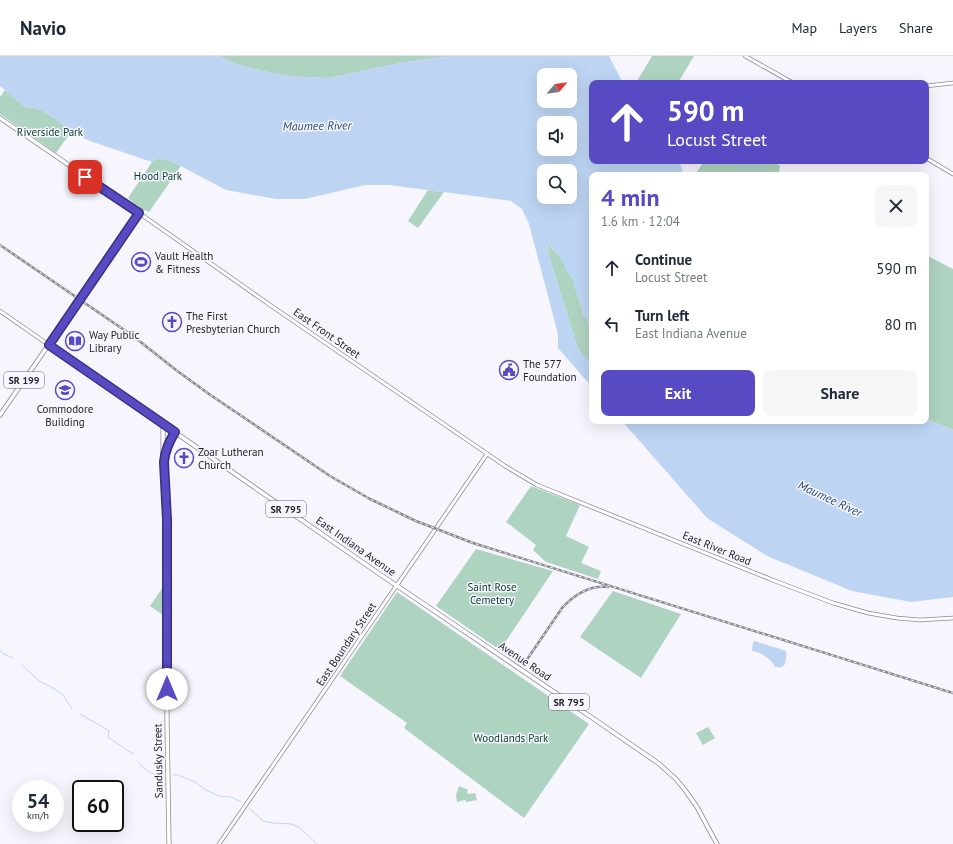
<!DOCTYPE html>
<meta charset="utf-8">
<style>
:root{--surface:#fff;--page:#f6f6f7;--text:#1f2937;--muted:#747a83;--line:#e0e1e3;--accent:#584ac2}
body{margin:0;font-family:"PT Sans",sans-serif;background:var(--page);color:var(--text);height:100vh;display:flex;flex-direction:column;font-size:15px;white-space:nowrap}
*{box-sizing:border-box;margin:0}
p{font-size:13px;color:var(--muted)}
.icon{flex:none;width:22px;height:22px;fill:none;stroke:currentColor;stroke-width:2;stroke-linecap:round;stroke-linejoin:round}
.map{position:relative;flex:1;overflow:hidden}
.panel{position:absolute;left:589px;top:116px;width:340px;height:252px;display:flex;flex-direction:column;background:var(--surface);border-radius:8px;box-shadow:0 4px 16px #0002}
.panel>*{flex:none}
.guide{position:absolute;left:589px;top:24px;width:340px;height:84px;border-radius:8px;box-shadow:0 4px 16px #0002;background:#584ac2;color:#fff;overflow:hidden}
.needle{width:26px;rotate:61deg}
.tools{position:absolute;left:537px;top:12px;display:grid;gap:8px}
.tools a{display:grid;place-items:center;width:40px;height:40px;border-radius:8px;background:var(--surface);box-shadow:0 4px 16px #0002;font-size:20px}
.speed{position:absolute;left:12px;top:724px;display:flex;gap:8px;font-size:20px;font-weight:700;text-align:center}
.speed>*{display:grid;place-content:center;width:52px;height:52px;border-radius:50%;background:var(--surface);box-shadow:0 4px 16px #0002;line-height:1}
.speed small{font-size:10px;font-weight:400}
.speed .limit{border:2px solid #111;border-radius:6px;background:#fff;color:#111}
.pin{position:absolute;display:grid;place-items:center;width:34px;height:34px;color:#fff;margin:-17px;border-radius:8px;box-shadow:0 2px 6px #0006}
.me{position:absolute;width:44px;margin:-22px;rotate:0deg;stroke-linejoin:round;filter:drop-shadow(0 0 3px #0008)}
.turn{display:flex;align-items:center;gap:14px;height:84px;padding:0 12px;font-size:18px}
.turn .icon{width:52px;height:52px;stroke-width:2.5}
.turn b{display:block;font-size:28px;line-height:34px}
.round{display:grid;place-items:center;flex:none;width:42px;height:42px;border-radius:8px;background:var(--page)}
.overview{display:flex;align-items:center;justify-content:space-between;height:68px;padding:0 12px}
h1{font-size:24px;font-weight:700;line-height:30px;color:var(--accent)}
.primary-button{display:flex;gap:8px;margin-top:auto;padding:8px 12px}
.primary-button a{flex:1;height:46px;border-radius:8px;background:var(--accent);color:#fff;font-size:16px;font-weight:700;line-height:46px;text-align:center}
.primary-button a+a{background:var(--page);color:var(--text)}
ul{padding:0;list-style:none}
li{display:flex;align-items:center;gap:12px;height:56px;padding:0 12px}
li div{flex:1}
li b{display:block;font-size:15px}
li em{font-style:normal}
header{display:flex;align-items:center;gap:24px;box-sizing:border-box;height:56px;padding:0 20px;background:var(--surface);border-bottom:1px solid var(--line)}
header strong{font-size:19px}
nav{display:flex;gap:22px;margin-inline-start:auto;font-size:14px}
.map>svg:first-child{display:block}
.green{fill:#afd3c1}
.water{fill:#bdd5f3;fill-rule:evenodd}
.lines{fill:none;stroke-linecap:round;stroke-linejoin:round}
.stream{stroke:#bdd5f3;stroke-width:1}
.secondary-casing{stroke:#8a8898;stroke-width:4.5}
.primary-casing{stroke:#8a8898;stroke-width:5}
.secondary{stroke:#fff;stroke-width:3}
.primary{stroke:#fff;stroke-width:3.5}
.rail-casing{stroke:#89888f;stroke-width:2.5}
.rail{stroke:#f7f6fe;stroke-width:1;stroke-dasharray:3;stroke-linecap:butt}
.route-casing{stroke:#39307e;stroke-width:10}
.route{stroke:#584ac2;stroke-width:7}
.labels{text-anchor:middle;stroke-width:3;stroke-linejoin:round;paint-order:stroke}
.shield{fill:#f7f6fe;stroke:#64636a;stroke-width:1}
.shield-label{font-size:10px;font-weight:bold;fill:#25242b}
.park-label{font-size:11px;fill:#083e2b;stroke:#f7f6fe}
.poi-label{font-size:11px;fill:#25242b;stroke:#f7f6fe;text-anchor:start}
.street-label{font-size:11px;fill:#25242b;stroke:#f7f6fe}
.water-label{font-size:12px;font-style:italic;fill:#274971;stroke:#f7f6fe}
</style>
<header>
<strong>Navio</strong>
<nav><a>Map</a><a>Layers</a><a>Share</a></nav>
</header>
<div class="map">
<svg width="953" height="788" viewBox="0 0 953 788">
<rect width="100%" height="100%" fill="#f7f6fe"/>
<g class="green">
<polygon points="219,0 452,0 406,6 329,22 291,21 263,15 235,8"/>
<polygon points="652,0 694,0 678,27 636,27"/>
<polygon points="5,34 25,51 34,52 42,54 60,66 71,76 56,97 0,58 0,41"/>
<polygon points="157,102 171,105 181,110 149,156 145,154 144,155 137,151 139,150 136,149 128,142 152,106"/>
<polygon points="704,105 772,105 780,110 779,115 783,118 782,119 695,119"/>
<polygon points="428,134 444,136 418,172 408,165"/>
<path d="M547,188H548C552,192 562,203 565,209C566,212 567,215 569,218C571,221 573,223 575,226L574,228L584,260L587,263L592,282V307C584,302 579,296 576,287L549,200Z"/>
<polygon points="926,199 953,213 953,374 926,363"/>
<polygon points="531,430 580,449 566,480 589,491 581,507 601,515 598,523 546,506 533,494 536,489 506,466"/>
<polygon points="476,493 553,515 500,594 436,550"/>
<polygon points="163,531 164,532 164,560 150,550"/>
<polygon points="613,535 681,558 641,622 580,581"/>
<polygon points="397,536 589,668 524,762 404,672 407,667 340,620"/>
<polygon points="170,624 182,632 174,643 171,646 170,645"/>
<polygon points="708,671 715,682 703,689 696,677"/>
<polygon points="459,730 468,734 467,738 475,737 477,744 466,746 465,744 457,746 456,739"/>
</g>
<g class="water">
<path d="M0,0H219L235,8L263,15L291,20L329,22L406,6L452,0H609L623,27H592V105H679L684,119H592V282L587,263L584,260L574,229V224L572,223L569,218L565,211L564,207L553,193L547,188L549,200L576,287C579,295 584,302 592,307V331L558,292V278L529,168L522,153L511,145L389,129H365L305,143H276L226,134L171,105L157,102L152,106L90,85L71,76L60,66L42,54L34,52L25,51L0,30ZM544,19H570V45H544ZM544,67H570V93H544ZM544,115H570V141H544Z"/>
<polygon points="926,363 953,374 953,541 911,546 852,535 767,500 707,462 622,365 926,365"/>
<path d="M755,585L786,595C787,599 786,609 782,611C780,612 776,611 775,611C772,603 760,596 752,595L753,586Z"/>
</g>
<g class="lines">
<g class="stream">
<polyline points="0,594 2,597 13,602"/>
<polyline points="21,608 39,625 55,633 63,639 72,653"/>
<polyline points="80,658 106,673 109,675 108,681 109,682 133,698"/>
<path d="M138,706C145,713 151,720 162,719"/>
<polyline points="173,719 178,719 195,726 206,734 219,740 231,741 241,746"/>
<polyline points="249,752 263,765 273,767 291,768 299,771 317,788"/>
</g>
<defs>
<g id="secondary">
<polyline points="745,0 793,27"/>
<polyline points="926,30 953,27"/>
<polyline points="926,102 953,118"/>
<polyline points="139,157 270,249 505,410 537,429 775,525 833,547 868,557 897,562 920,564 953,562"/>
<polyline points="0,255 49,289"/>
<polyline points="219,788 487,398"/>
</g>
<g id="primary">
<polyline points="0,62 139,157 65,265 0,359"/>
<polyline points="49,289 381,519 594,663 658,707 676,723 685,734 697,751 717,788"/>
<polyline points="161,367 163,373 163,400"/>
<path d="M169,788L167,666V464L164,404C166,393 169,385 175,376"/>
</g>
</defs>
<use href="#secondary" class="secondary-casing"/>
<use href="#primary" class="primary-casing"/>
<use href="#secondary" class="secondary"/>
<use href="#primary" class="primary"/>
<defs>
<g id="rail">
<polyline points="0,189 133,280 176,314 209,338 330,420 370,443 416,465 473,487 953,637"/>
<path d="M526,605L562,552C574,539 590,529 608,531"/>
</g>
</defs>
<use href="#rail" class="rail-casing"/>
<use href="#rail" class="rail"/>
</g>
<g class="lines">
<defs>
<path id="route" d="M85,121L139,157L49,289L175,376C169,386 165,394 164,406L167,464V633"/>
</defs>
<use href="#route" class="route-casing"/>
<use href="#route" class="route"/>
</g>
<defs>
<symbol id="stadium-ring" viewBox="-11 -11 22 22"><circle r="9.5" fill="#f7f6fe" stroke="#584ac2" stroke-width="1.5"/><path d="M0-5a6.5 5 0 1 0 0 10a6.5 5 0 1 0 0-10ZM-3.5-1.8h7v3.6h-7Z" fill="#584ac2"/></symbol>
<symbol id="church-ring" viewBox="-11 -11 22 22"><circle r="9.5" fill="#f7f6fe" stroke="#584ac2" stroke-width="1.5"/><path d="M-1.2-6h2.4v3.5h3.3v2.4h-3.3V6h-2.4V-.1h-3.3v-2.4h3.3Z" fill="#584ac2"/></symbol>
<symbol id="library-ring" viewBox="-11 -11 22 22"><circle r="9.5" fill="#f7f6fe" stroke="#584ac2" stroke-width="1.5"/><path d="M-6-4Q-3-5.5-.7-3.5V5Q-3 3-6 4ZM6-4Q3-5.5 .7-3.5V5Q3 3 6 4Z" fill="#584ac2"/></symbol>
<symbol id="civic-ring" viewBox="-11 -11 22 22"><circle r="9.5" fill="#f7f6fe" stroke="#584ac2" stroke-width="1.5"/><path d="M-.6-6.5H3V-4.5H.6V-3L4-1V1h2V6H-6V1h2V-1L-.6-3ZM-1.2 2.5V6h2.4V2.5Z" fill="#584ac2"/></symbol>
<symbol id="school-ring" viewBox="-11 -11 22 22"><circle r="9.5" fill="#f7f6fe" stroke="#584ac2" stroke-width="1.5"/><path d="M0-5L7-2L0 1L-7-2ZM-4 1L0 2.5L4 1V4Q0 6-4 4Z" fill="#584ac2"/></symbol>
</defs>
<g fill-rule="evenodd">
<use href="#stadium-ring" x="130" y="195" width="22" height="22"/>
<use href="#church-ring" x="161" y="255" width="22" height="22"/>
<use href="#library-ring" x="64" y="274" width="22" height="22"/>
<use href="#civic-ring" x="498" y="303" width="22" height="22"/>
<use href="#school-ring" x="54" y="323" width="22" height="22"/>
<use href="#church-ring" x="173" y="391" width="22" height="22"/>
</g>
<g class="labels">
<g class="shield">
<rect x="4" y="316" width="40" height="16" rx="3"/>
<rect x="266" y="445" width="40" height="16" rx="3"/>
<rect x="549" y="638" width="40" height="16" rx="3"/>
</g>
<g class="shield-label">
<text x="24" y="328">SR 199</text>
<text x="286" y="457">SR 795</text>
<text x="569" y="650">SR 795</text>
</g>
<g class="park-label">
<text x="50" y="80">Riverside Park</text>
<text x="158" y="124">Hood Park</text>
<text x="492" y="535">Saint Rose<tspan x="492" dy="13">Cemetery</tspan></text>
<text x="511" y="686">Woodlands Park</text>
</g>
<g class="poi-label">
<text x="155" y="204">Vault Health<tspan x="155" dy="13">&amp; Fitness</tspan></text>
<text x="186" y="264">The First<tspan x="186" dy="13">Presbyterian Church</tspan></text>
<text x="89" y="283">Way Public<tspan x="89" dy="13">Library</tspan></text>
<text x="523" y="312">The 577<tspan x="523" dy="13">Foundation</tspan></text>
<text x="65" y="357" text-anchor="middle">Commodore<tspan x="65" dy="13">Building</tspan></text>
<text x="198" y="400">Zoar Lutheran<tspan x="198" dy="13">Church</tspan></text>
</g>
<g class="street-label">
<text transform="translate(327 277) rotate(35)" y="4">East Front Street</text>
<text transform="translate(356 490) rotate(35)" y="4">East Indiana Avenue</text>
<text transform="translate(717 492) rotate(22)" y="4">East River Road</text>
<text transform="translate(346 588) rotate(-56)" y="4">East Boundary Street</text>
<text transform="translate(525 605) rotate(34)" y="4">Avenue Road</text>
<text transform="translate(158 705) rotate(-91)" y="4">Sandusky Street</text>
</g>
<g class="water-label">
<text transform="translate(317 70) rotate(-1)" y="4">Maumee River</text>
<text transform="translate(830 443) rotate(25)" y="4">Maumee River</text>
</g>
</g>
</svg>
<div class="tools">
<a><svg class="needle" viewBox="-14 -14 28 28"><path d="M0-13l5 13h-10z" fill="#e53935"/><path d="M0 13l5-13h-10z" fill="#747a83"/></svg></a>
<a><svg class="icon" aria-label="sound" viewBox="0 0 24 24"><path d="M4 9h4l5-4v14l-5-4H4zM17 9q2 3 0 6"/></svg></a>
<a><svg class="icon" aria-label="search" viewBox="0 0 24 24"><circle cx="10" cy="10" r="6"/><path d="M15 15l6 6"/></svg></a>
</div>
<div class="speed"><div>54<small>km/h</small></div><div class="limit">60</div></div>
<div class="pin" style="left:85px;top:121px;background:#d93025"><svg class="icon" aria-label="arrive" viewBox="0 0 24 24"><path d="M6 21V4h12l-3 4 3 4H6"/></svg></div>
<svg class="me" style="left:167px;top:633px" viewBox="-20 -20 40 40"><circle r="19" fill="#fff"/><path d="M0-13L10 11 0 6-10 11z" fill="#584ac2"/></svg>
<div class="guide">
<div class="turn"><svg class="icon" aria-label="ahead" viewBox="0 0 24 24"><path d="M12 20V5M6 11l6-6 6 6"/></svg><div><b>590 m</b>Locust Street</div></div>
</div>
<section class="panel">
<div class="overview"><div><h1>4 min</h1><p>1.6 km · 12:04</p></div><a class="round"><svg class="icon" aria-label="close" viewBox="0 0 24 24"><path d="M6 6l12 12M18 6L6 18"/></svg></a></div>
<ul>
<li><svg class="icon" aria-label="ahead" viewBox="0 0 24 24"><path d="M12 20V5M6 11l6-6 6 6"/></svg><div><b>Continue</b><p>Locust Street</p></div><em>590 m</em></li>
<li><svg class="icon" aria-label="left" viewBox="0 0 24 24"><path d="M17 20v-9H6M10 6l-5 5 5 5"/></svg><div><b>Turn left</b><p>East Indiana Avenue</p></div><em>80 m</em></li>
</ul>
<div class="primary-button"><a>Exit</a><a>Share</a></div>
</section>
</div>
